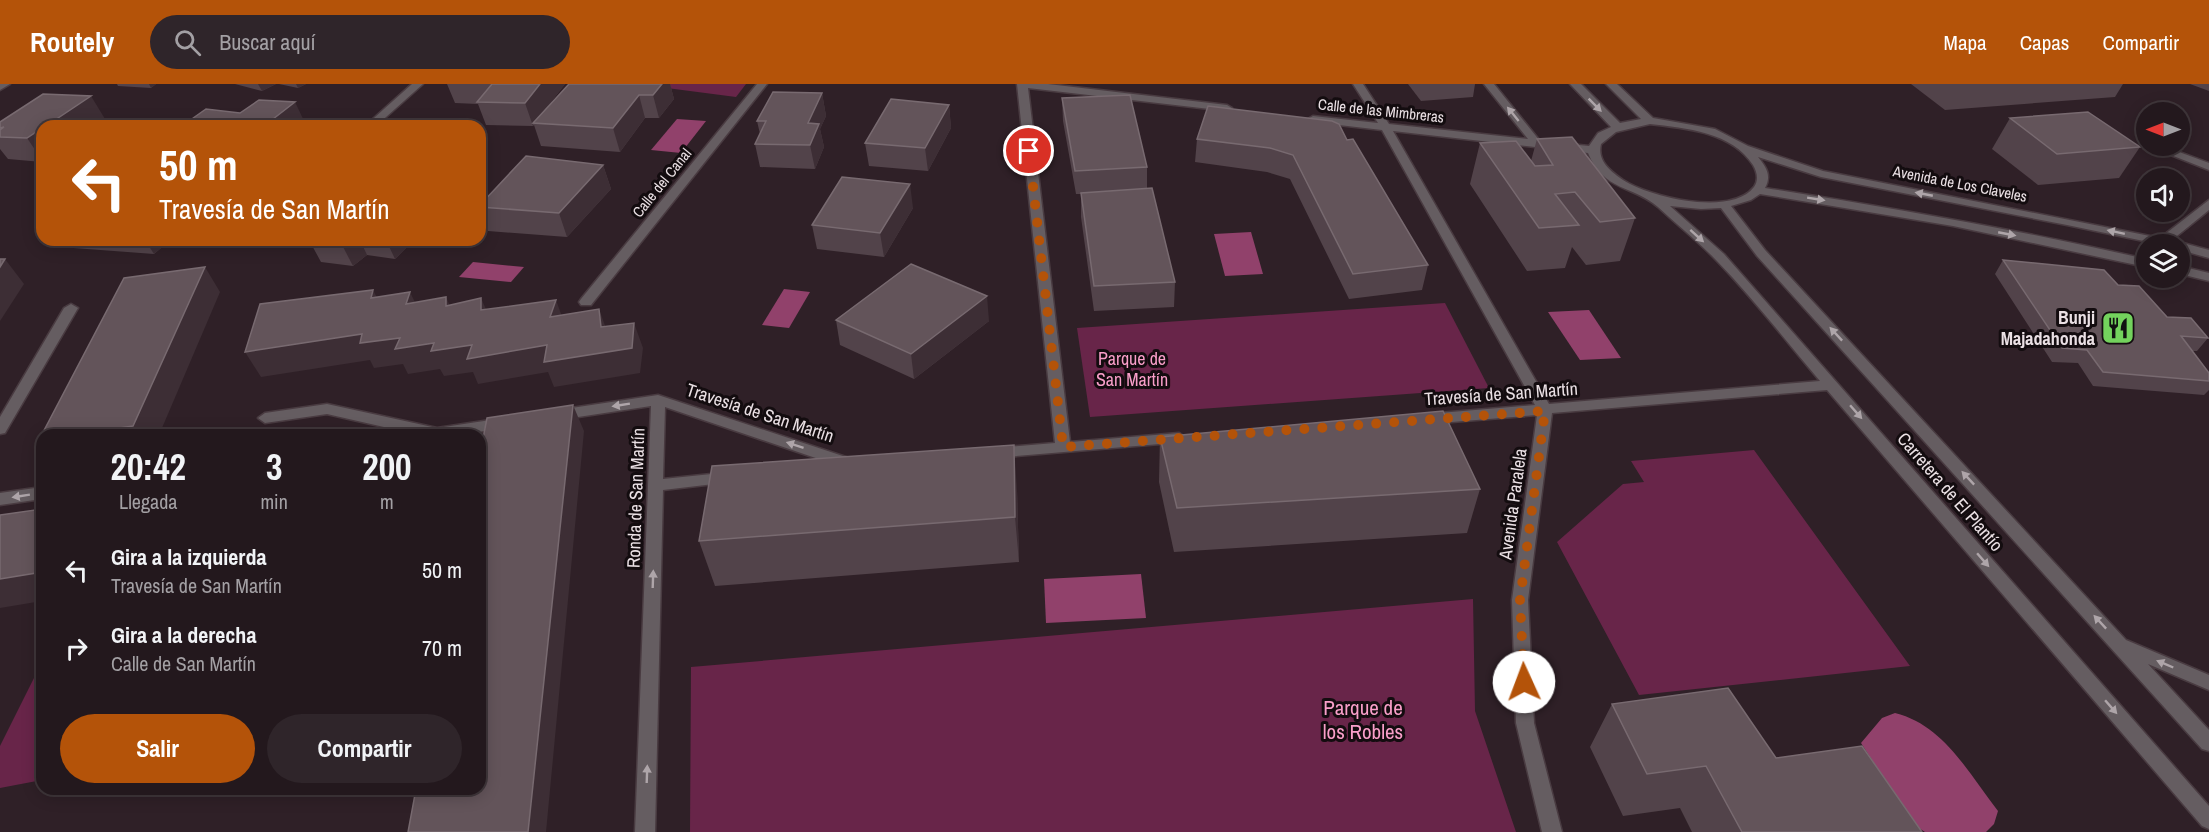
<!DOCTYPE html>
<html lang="es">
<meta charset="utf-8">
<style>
:root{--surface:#23181d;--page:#2f252a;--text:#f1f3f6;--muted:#a3a0a4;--line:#40373b;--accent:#b45309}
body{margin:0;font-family:"Archivo Narrow",sans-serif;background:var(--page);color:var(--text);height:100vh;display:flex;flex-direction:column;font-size:22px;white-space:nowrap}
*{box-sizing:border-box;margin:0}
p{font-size:20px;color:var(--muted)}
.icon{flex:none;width:33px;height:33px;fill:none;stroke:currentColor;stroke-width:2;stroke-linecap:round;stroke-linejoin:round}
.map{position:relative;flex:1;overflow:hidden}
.drawer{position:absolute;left:36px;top:345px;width:450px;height:366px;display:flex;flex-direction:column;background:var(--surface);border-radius:18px;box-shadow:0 3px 15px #0003,0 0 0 2px var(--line)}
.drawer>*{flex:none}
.top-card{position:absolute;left:36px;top:36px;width:450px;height:126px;border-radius:18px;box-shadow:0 3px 15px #0003,0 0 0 2px var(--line);background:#b45309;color:#fff;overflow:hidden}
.needle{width:39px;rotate:270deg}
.controls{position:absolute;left:2136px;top:18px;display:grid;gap:12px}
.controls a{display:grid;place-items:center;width:54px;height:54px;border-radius:50%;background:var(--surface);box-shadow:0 3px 15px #0003,0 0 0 2px var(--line);font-size:30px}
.pin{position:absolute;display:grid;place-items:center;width:51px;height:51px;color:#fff;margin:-26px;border:3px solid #fff;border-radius:50%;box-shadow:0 2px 6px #0007}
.me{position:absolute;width:66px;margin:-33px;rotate:358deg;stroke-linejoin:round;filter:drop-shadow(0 0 4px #0008)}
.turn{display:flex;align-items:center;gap:21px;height:126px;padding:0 24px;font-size:27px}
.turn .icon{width:78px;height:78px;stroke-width:2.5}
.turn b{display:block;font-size:42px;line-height:51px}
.eta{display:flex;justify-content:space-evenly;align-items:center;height:102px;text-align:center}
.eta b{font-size:36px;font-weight:800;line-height:42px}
.primary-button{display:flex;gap:12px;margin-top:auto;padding:12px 24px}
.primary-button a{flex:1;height:69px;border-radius:36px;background:var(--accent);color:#fff;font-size:24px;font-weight:800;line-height:69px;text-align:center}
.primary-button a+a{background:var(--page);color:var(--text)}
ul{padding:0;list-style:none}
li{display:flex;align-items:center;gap:18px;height:78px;padding:0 24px}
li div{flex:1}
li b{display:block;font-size:22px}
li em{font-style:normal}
header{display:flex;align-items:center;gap:36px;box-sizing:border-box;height:84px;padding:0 30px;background:var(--accent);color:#fff}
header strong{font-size:28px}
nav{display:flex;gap:33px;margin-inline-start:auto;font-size:21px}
.search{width:420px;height:54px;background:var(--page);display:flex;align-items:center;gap:15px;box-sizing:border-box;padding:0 21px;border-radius:33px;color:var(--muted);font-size:22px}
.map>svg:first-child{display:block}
.green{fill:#682549}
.water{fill:#91416b}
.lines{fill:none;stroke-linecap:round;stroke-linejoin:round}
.minor-casing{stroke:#493b41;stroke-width:3}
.minor{fill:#655d61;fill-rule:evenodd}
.wall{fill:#52434a}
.shaded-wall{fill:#3d2e35}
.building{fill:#63545a;stroke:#786a70;stroke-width:1.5}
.oneway{fill:#aea5a9}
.route{stroke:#b45309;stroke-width:10;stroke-dasharray:0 18}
.labels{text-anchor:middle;stroke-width:6;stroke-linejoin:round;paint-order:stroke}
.far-street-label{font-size:15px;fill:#eae0e4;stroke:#130c0f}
.poi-label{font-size:18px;font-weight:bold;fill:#eae0e4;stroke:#130c0f;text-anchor:end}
.park-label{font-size:18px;fill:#f99ec9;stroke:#130c0f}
.street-label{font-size:18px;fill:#eae0e4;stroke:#130c0f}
.near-park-label{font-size:21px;fill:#f99ec9;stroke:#130c0f}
</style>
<header>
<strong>Routely</strong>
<div class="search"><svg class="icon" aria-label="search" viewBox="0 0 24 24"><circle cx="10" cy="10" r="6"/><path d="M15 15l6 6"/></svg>Buscar aquí</div>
<nav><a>Mapa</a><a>Capas</a><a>Compartir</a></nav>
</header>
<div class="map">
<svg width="2209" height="748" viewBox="0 0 2209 748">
<rect width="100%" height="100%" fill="#2f2027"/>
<g class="green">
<polygon points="636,0 746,0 736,13"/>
<polygon points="1445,219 1489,304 1090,333 1077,244"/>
<polygon points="1754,366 1910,582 1639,611 1557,458 1623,400 1644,398 1631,377"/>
<polygon points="1473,515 1475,627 1516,748 690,748 691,583"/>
<polygon points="42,578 42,696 0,704 0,662"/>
</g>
<g class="water">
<polygon points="677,35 706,37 681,69 651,66"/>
<polygon points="1251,148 1263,190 1225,192 1214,150"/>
<polygon points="473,178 524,183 511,198 459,193"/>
<polygon points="784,205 810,208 789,244 762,241"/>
<polygon points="1589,226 1621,274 1580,276 1548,228"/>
<polygon points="1141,490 1146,534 1046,539 1044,495"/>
<path d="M1895,629C1944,641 1969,690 1998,727L1994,740L1986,748H1925L1914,741L1861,659L1882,634Z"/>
</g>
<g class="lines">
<defs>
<g id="minor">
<polygon points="0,0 10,0 0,6"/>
<polygon points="412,0 423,0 376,42 365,42"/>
<polygon points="757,0 767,0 591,221 581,221 579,218 581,215"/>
<polygon points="1017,0 1048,0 1227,21 1232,24 1227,27 1028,4 1070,358 1179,349 1186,354 1184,358 993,374 986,369 993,364 1055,359"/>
<path d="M1353,0H1363L1389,40L1528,55L1484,0H1494L1540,57L1589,62L1598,49L1611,43L1570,0H1581L1620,39L1641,35L1606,0H1617L1653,34L1715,45L1748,62L1823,87L2160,154L2209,116V126L2172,156L2209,166V174L2180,166V160H2158L2067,141L1821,93L1758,73C1766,83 1772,91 1765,104C1893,124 2020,146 2146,175V183L1953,142L1760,110L1751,116L1731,122L1765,166L2126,556L2209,591V606L2148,580L2209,646V667L2202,665L1757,172L1721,124L1701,125L1670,122L1724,170L2209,722V745L2202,742L1827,306L1552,329L1528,516L1534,639L1562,748H1542L1516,639L1512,516L1537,331L1427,340L1420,335L1427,330L1535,321L1382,46L1313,38L1308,35L1313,32L1378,39ZM1650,40C1686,44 1732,48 1753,81C1757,88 1759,96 1754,103C1731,133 1649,113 1623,96C1610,87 1597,77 1601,60L1616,48ZM1393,47L1588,69C1604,108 1633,101 1658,123C1677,141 1698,157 1716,176C1753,214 1786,257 1820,297L1549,320Z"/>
<polygon points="2148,62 2163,62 2209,79 2209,86"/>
<polygon points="2180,182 2209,189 2209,197 2180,190"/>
<polygon points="71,220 78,224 5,349 0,350 0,333 64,224"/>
<polygon points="658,311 855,376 858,380 850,385 845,384 665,323 663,395 731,388 736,389 739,393 736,397 731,398 663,406 655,748 635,748 651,322 558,336 551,331 558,326"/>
<polygon points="327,320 437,344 504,334 511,339 504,344 458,351 419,351 327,330 265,339 258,334 265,329"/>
<polygon points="42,403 42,415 0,421 0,409"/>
</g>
</defs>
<use href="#minor" class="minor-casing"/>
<use href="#minor" class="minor"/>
</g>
<g class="wall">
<polygon points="117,0 156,0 151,4 118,2"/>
<polygon points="235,0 276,0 262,7"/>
<polygon points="279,0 306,0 298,4"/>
<polygon points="447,0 565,0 547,23 670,0 674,15 659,34 645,34 620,68 541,62 534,41 533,42 486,41 478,20 455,19"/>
<polygon points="1408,0 1475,0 1473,13 1421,17"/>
<polygon points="1911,0 2123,0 2115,13 1945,26"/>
<polygon points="2190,0 2209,0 2209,7"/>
<polygon points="822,9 826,32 820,45 824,63 815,85 760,83 755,60 760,50 757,37"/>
<polygon points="1062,14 1147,83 1147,105 1175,198 1174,223 1094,227 1081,133 1081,110 1076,110 1063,37"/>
<polygon points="949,21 951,44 928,87 869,82 865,59"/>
<polygon points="2010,34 2140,63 2119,94 2038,101 1992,65"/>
<polygon points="105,35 95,42 42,42 42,78 8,75 0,65 0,38"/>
<polygon points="1197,55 1347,56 1428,181 1422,206 1349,215 1290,95 1267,88 1195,78"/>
<polygon points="1537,55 1635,134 1620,177 1586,181 1572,163 1565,184 1527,187 1470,100 1480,59 1531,77"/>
<polygon points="603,81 611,105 567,153 488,147 480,127 480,121"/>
<polygon points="913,124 884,173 817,165 812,141"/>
<polygon points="55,156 182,156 180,158 168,158 154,170 60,163"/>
<polygon points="309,156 414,156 395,175 367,171 353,182 321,178"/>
<polygon points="2003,176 2118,201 2167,233 2208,254 2197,267 2192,267 2209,289 2209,306 2204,311 2093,302 2078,279 2052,278 1995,190"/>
<polygon points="836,236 989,237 914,295 840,261"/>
<polygon points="1160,353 1480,405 1467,449 1174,468 1159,398"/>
<polygon points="1017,406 1019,478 715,502 699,457"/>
<polygon points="1612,620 1776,674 1922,748 1692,748 1680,724 1623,732 1590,663"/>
</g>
<g class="shaded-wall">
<polygon points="149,0 156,0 151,4"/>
<polygon points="258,0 276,0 262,7"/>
<polygon points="296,0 306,0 298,4"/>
<polygon points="540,0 565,0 535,39 533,39 533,42 525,19"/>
<polygon points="662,0 670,0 674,15 659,34 653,11"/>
<polygon points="822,9 826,32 820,45 824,63 815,85 810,61 808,39"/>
<polygon points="639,11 645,34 620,68 613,44"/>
<polygon points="91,12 105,35 95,42 46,42"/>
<polygon points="295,18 306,41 305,42 264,42"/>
<polygon points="949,21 951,44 928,87 925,64"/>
<polygon points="42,44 42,76 27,54"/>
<polygon points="603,81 611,105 567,153 559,129"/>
<polygon points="910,100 913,124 884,173 880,149"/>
<polygon points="145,156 167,156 168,158 154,170"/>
<polygon points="342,156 360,156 367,171 353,182 340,157"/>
<polygon points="386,156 414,156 395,175"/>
<polygon points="5,175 24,200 0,237 0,183"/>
<polygon points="205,183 220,208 159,351 72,351"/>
<polygon points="373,206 386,231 371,214"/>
<polygon points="410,208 422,233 406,220"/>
<polygon points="987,212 989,237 914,295 911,270"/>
<polygon points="446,213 457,238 446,222"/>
<polygon points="481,214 492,239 481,226"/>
<polygon points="556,216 565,241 550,233"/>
<polygon points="599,225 608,250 634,239 643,264 640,289 554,303 548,288 478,300 473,288 444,292 440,285 408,290 403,280 374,284 370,276 261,293 245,268 362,250 400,254 434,259 601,243"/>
<polygon points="573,321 584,347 546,748 528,748"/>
<polygon points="1014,361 1017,406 1019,478 1015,433"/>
<polygon points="42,488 42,517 0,524 0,495"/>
</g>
<g class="building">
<polygon points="492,0 540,0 525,19 477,18"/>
<polygon points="569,0 662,0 653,11 639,11 613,44 533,39"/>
<polygon points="773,8 822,9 808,39 819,40 810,61 755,60 766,37 757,37"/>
<polygon points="43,10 91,12 46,42 42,42 42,44 27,54 0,53 0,46 4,43 0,44 0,38"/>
<polygon points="1130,11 1147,83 1075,87 1062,14"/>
<polygon points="891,15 949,21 925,64 865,59"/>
<polygon points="259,16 295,18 264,42 182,42 206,25 240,29"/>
<polygon points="1208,22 1332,37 1339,40 1347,56 1353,55 1428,181 1353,190 1293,71 1270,64 1197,55"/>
<polygon points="2088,28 2140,63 2057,70 2010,34"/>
<polygon points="1572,53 1635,134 1600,138 1575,108 1555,110 1579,141 1539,144 1480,59 1516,57 1535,82 1553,81 1537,55"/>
<polygon points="526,72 603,81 559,129 480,123 480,121"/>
<polygon points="842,93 910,100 880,149 812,141"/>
<polygon points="1152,104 1175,198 1094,202 1081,109"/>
<polygon points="0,175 5,175 0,183"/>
<polygon points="2003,176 2104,186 2118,201 2139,202 2167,233 2191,234 2208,254 2181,252 2209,289 2209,297 2103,288 2087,266 2062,264"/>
<polygon points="911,180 987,212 911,270 836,236"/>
<polygon points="205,183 133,342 72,351 42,351 42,355 39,356 124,194"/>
<polygon points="373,206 371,214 410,208 406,220 446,213 446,222 481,214 481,226 556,216 550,233 599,225 601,243 634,239 632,264 544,278 547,261 467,275 472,261 431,267 434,259 395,265 400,254 360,259 362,250 245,268 260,220"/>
<polygon points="573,321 528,748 408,748 416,705 480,705 480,370 487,334"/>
<polygon points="1443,327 1480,405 1177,424 1160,353"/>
<polygon points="1014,361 1015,433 699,457 712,382"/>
<polygon points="42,425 42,488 0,495 0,431"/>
<polygon points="1728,604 1776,674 1862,662 1922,748 1742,748 1706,682 1647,690 1612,620"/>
</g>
<defs><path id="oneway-solid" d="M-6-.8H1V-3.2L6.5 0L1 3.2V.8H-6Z" transform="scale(1.5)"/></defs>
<g class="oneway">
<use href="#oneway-solid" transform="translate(1595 21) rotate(45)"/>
<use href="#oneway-solid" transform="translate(1513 30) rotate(-129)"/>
<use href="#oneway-solid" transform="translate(1924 110) rotate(-169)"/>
<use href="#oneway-solid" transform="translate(1816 115) rotate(9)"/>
<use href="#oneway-solid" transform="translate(2116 148) rotate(-168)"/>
<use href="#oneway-solid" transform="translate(2007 150) rotate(11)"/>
<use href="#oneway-solid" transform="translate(1697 152) rotate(42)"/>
<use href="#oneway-solid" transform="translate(1836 250) rotate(-133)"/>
<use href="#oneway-solid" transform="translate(621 321) rotate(171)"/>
<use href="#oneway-solid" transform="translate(1856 328) rotate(49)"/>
<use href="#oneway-solid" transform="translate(795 361) rotate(-162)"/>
<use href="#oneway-solid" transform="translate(1968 394) rotate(-133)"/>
<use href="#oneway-solid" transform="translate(21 412) rotate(171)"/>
<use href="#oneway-solid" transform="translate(1983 476) rotate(49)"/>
<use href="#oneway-solid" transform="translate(653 495) rotate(-88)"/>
<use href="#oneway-solid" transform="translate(2100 538) rotate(-133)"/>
<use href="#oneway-solid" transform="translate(2165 580) rotate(-157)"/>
<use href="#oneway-solid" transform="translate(2111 623) rotate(49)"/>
<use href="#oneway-solid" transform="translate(647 690) rotate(-88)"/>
</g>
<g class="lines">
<polyline class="route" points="1029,67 1063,363 1545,327 1520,516 1524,598"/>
</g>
<defs>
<symbol id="restaurant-square" viewBox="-11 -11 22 22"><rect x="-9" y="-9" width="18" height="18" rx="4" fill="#73d25d" stroke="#130c0f"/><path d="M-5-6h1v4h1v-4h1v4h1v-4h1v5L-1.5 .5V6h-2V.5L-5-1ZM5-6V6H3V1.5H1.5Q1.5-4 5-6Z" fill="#111"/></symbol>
</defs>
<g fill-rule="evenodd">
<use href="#restaurant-square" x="2099" y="225" width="38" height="38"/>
</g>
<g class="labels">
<g class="far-street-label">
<text transform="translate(1381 27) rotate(6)" y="5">Calle de las Mimbreras</text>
<text transform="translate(662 99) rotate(-51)" y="5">Calle del Canal</text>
<text transform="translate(1960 100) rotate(11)" y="5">Avenida de Los Claveles</text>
</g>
<g class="poi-label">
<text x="2095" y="240">Bunji<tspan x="2095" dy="21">Majadahonda</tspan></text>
</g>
<g class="park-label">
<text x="1132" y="281">Parque de<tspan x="1132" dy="21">San Martín</tspan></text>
</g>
<g class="street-label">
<text transform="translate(1501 310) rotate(-4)" y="6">Travesía de San Martín</text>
<text transform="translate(760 329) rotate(18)" y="6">Travesía de San Martín</text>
<text transform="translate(1950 408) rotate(49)" y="6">Carretera de El Plantío</text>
<text transform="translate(636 414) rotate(-88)" y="6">Ronda de San Martín</text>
<text transform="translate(1513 420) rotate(-82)" y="6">Avenida Paralela</text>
</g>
<g class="near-park-label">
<text x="1363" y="631">Parque de<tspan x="1363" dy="24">los Robles</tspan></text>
</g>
</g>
</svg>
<div class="controls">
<a><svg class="needle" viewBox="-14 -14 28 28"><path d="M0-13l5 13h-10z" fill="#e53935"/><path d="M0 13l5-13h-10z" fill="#a3a0a4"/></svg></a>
<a><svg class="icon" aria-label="sound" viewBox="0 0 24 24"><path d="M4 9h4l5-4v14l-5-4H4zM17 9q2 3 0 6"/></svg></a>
<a><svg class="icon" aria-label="layers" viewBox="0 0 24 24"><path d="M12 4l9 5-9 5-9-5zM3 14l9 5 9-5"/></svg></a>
</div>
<div class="pin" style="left:1029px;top:67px;background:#d93025"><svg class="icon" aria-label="arrive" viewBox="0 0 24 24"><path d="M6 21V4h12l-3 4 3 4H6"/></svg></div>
<svg class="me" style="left:1524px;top:598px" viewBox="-20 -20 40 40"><circle r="19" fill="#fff"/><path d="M0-13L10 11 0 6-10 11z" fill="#b45309"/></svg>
<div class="top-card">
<div class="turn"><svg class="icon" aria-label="left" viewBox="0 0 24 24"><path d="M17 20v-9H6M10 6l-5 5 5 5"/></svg><div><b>50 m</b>Travesía de San Martín</div></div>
</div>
<section class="drawer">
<div class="eta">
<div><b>20:42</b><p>Llegada</p></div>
<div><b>3</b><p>min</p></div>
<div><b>200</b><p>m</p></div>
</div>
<ul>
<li><svg class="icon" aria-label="left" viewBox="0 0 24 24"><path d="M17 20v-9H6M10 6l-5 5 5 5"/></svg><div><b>Gira a la izquierda</b><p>Travesía de San Martín</p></div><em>50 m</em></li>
<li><svg class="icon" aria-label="right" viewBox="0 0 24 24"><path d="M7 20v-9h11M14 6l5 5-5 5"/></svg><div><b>Gira a la derecha</b><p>Calle de San Martín</p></div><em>70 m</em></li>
</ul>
<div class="primary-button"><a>Salir</a><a>Compartir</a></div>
</section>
</div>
